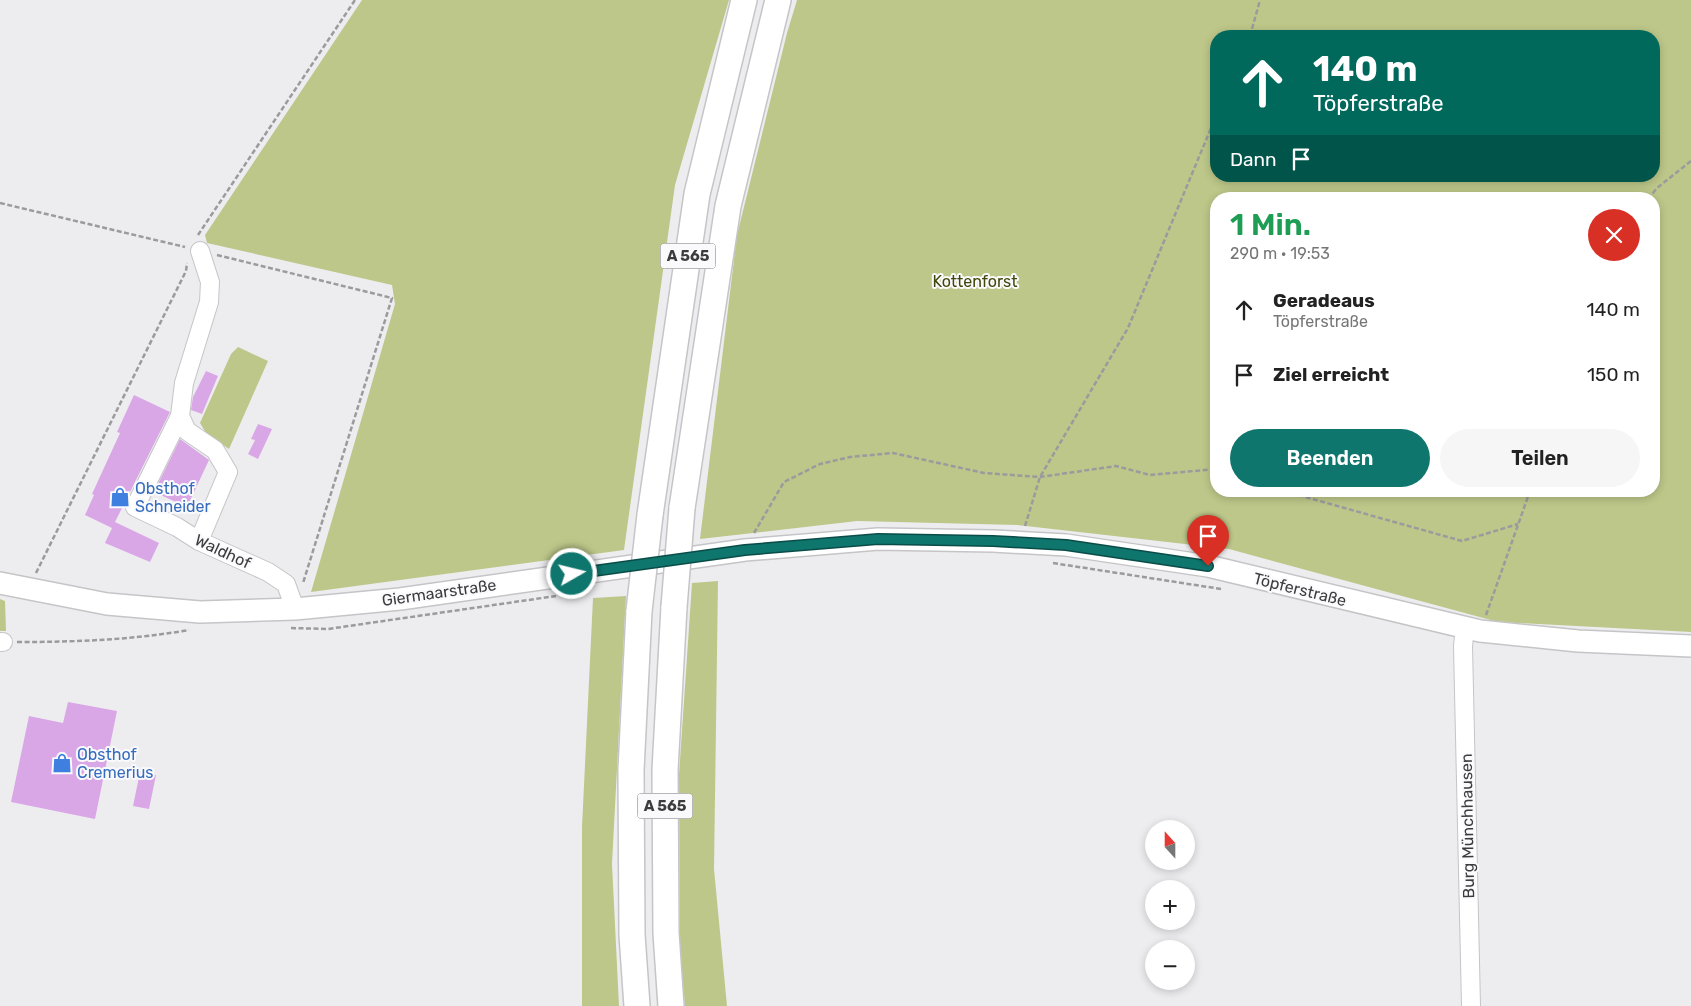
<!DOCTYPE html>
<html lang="de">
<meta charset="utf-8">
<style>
:root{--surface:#fff;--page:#f6f6f6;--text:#222;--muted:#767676;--accent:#0f766e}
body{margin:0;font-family:Rubik,sans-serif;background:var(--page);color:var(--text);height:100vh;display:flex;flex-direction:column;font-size:19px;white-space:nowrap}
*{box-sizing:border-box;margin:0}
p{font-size:16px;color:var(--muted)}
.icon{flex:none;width:28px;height:28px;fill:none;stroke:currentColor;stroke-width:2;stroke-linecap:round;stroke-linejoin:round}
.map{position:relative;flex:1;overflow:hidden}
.panel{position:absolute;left:1210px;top:192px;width:450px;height:305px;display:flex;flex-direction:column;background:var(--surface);border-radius:20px;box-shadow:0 2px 8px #0003}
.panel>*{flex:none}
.top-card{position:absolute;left:1210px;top:30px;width:450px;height:152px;border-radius:20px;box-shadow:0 2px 8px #0003;background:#00695c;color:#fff;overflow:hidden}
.needle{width:32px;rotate:339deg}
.controls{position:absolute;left:1145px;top:820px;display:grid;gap:10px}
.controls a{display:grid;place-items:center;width:50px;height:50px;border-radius:50%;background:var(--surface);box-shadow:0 2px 8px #0003;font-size:25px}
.pin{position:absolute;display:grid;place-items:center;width:42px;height:42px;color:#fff;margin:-51px -21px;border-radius:50% 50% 50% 0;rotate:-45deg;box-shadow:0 0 5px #0007}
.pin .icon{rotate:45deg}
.me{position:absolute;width:55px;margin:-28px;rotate:82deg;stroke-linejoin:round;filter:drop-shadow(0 0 4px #0008)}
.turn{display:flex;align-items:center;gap:18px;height:105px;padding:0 20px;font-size:22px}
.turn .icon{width:65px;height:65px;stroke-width:2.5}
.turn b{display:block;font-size:35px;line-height:42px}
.then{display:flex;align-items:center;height:48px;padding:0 20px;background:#0003;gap:10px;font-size:19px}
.round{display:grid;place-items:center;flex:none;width:52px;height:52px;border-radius:26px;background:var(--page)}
.head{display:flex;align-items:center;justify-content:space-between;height:85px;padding:0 20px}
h1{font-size:30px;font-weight:600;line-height:38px;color:#1e9e55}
.primary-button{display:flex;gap:10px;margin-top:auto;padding:10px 20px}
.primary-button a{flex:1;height:58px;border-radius:30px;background:var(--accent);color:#fff;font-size:20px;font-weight:600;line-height:58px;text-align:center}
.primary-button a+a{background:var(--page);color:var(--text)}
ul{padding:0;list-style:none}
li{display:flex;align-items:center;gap:15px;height:65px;padding:0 20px}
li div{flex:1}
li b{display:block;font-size:19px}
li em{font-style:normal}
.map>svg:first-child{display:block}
.green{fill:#bdc789;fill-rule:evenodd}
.building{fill:#daa7e6}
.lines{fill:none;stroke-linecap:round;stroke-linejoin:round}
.minor-casing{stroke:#c5c5c8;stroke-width:20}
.major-casing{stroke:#c5c5c8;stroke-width:24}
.highway-casing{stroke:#c5c5c8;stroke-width:28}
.path{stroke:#9b9b9d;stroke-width:2.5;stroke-dasharray:5 2.5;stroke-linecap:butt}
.minor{stroke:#fff;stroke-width:18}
.major{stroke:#fff;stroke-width:21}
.highway{stroke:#fff;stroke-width:25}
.highway-bridge-casing{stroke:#c5c5c8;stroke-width:28;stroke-linecap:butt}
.highway-bridge{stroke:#fff;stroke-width:25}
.route-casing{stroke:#0a4d48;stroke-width:12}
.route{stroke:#0f766e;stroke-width:9}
.labels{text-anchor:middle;stroke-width:4;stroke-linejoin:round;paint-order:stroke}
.shield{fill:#fafafd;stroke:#757577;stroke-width:1}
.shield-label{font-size:15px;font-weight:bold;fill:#3c3c3d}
.park-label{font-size:16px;fill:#41470a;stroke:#fafafd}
.shop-label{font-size:16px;fill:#366cbe;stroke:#fafafd;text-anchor:start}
.street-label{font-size:16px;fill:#3c3c3d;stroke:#fafafd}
</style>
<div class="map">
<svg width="1691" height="1006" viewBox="0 0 1691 1006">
<rect width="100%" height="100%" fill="#ededf0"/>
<g class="green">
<polygon points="362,0 729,0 675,185 624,550 311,592 395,304 392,285 207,243 205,235"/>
<path d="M797,0H1691V632L1498,622L1229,549L1017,525L857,521L700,539L737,235L787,33ZM1216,36H1654V176H1216ZM1216,199H1654V491H1216Z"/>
<polygon points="238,347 268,361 229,449 206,433 200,423 231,354"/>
<polygon points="718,581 714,869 727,1006 685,1006 680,953 679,775 692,583"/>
<polygon points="626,596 612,864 619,1006 582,1006 582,827 593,598"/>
<polygon points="0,599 5,601 6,631 0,631"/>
</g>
<g class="building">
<polygon points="206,371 218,376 202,414 191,410 193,397"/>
<polygon points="134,395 170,412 115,522 159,543 150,562 105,543 112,528 85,515 94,495 92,494 120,433 117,432"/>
<polygon points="258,424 272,429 258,459 248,454 255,440 251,439"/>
<polygon points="180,439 209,460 187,507 154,492"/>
<polygon points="68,702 117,711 95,819 11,802 29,716 63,723"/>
<polygon points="140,772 156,775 149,809 133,806"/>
</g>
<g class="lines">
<defs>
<g id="minor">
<polyline points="180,416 135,507 177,527 199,541 268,572 286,584 295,609"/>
<polyline points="199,541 228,472 215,450 187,431 180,416 184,383 209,302 210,282 200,251"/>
<polyline points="1465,628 1463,646 1471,1006"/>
<polyline points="0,642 3,642"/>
</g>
<polyline id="major" points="0,583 107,604 200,612 295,609 400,599 745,550 878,539 993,541 1066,545 1208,566 1480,631 1578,641 1691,646"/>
<g id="highway">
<polyline points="682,508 728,206 778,0"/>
<polyline points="650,515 697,194 744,0"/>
<polyline points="637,1006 632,935 631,770 639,611"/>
<polyline points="671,1006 666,933 665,770 674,607"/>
</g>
</defs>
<use href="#minor" class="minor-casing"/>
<use href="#major" class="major-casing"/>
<use href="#highway" class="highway-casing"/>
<g class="path">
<polyline points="1250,36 1260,0"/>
<polyline points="1648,199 1657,188 1691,161"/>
<polyline points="0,203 185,247"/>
<polyline points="198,235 355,0"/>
<polyline points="217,255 392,298 303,583"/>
<polyline points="1284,491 1462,541 1518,524"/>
<polyline points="1025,526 1040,477 1128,328 1216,116"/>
<polyline points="754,533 784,482 820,464 850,457 893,453 984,473 1040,477 1116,466 1150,475 1216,469"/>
<polyline points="1053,563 1221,589"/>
<polyline points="36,573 186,271 187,263"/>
<polyline points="1486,615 1530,491"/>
<polyline points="291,628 328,629 556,596"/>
<path d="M17,642C76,642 131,640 189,630"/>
</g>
<use href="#minor" class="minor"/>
<use href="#major" class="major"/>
<use href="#highway" class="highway"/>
<defs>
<g id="highway-bridge">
<polyline points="674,607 682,508"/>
<polyline points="639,611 650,515"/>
</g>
</defs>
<use href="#highway-bridge" class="highway-bridge-casing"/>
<use href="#highway-bridge" class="highway-bridge"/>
</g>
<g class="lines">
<defs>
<polyline id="route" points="572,574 745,550 878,539 993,541 1066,545 1208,566"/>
</defs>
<use href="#route" class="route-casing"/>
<use href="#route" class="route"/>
</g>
<defs>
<symbol id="shop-bare" viewBox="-9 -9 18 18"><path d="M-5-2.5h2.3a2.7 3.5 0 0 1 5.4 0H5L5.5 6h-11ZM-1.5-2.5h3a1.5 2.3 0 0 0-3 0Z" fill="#3f7fe0" stroke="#fafafd" stroke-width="2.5" paint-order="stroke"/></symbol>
</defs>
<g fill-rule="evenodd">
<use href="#shop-bare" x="106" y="483" width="28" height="28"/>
<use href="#shop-bare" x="48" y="749" width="28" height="28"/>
</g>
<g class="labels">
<g class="shield">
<rect x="660.5" y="243.5" width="55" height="25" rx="4"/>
<rect x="637.5" y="793.5" width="55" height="25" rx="4"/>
</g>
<g class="shield-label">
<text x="688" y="261">A 565</text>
<text x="665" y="811">A 565</text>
</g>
<g class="park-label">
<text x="975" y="287">Kottenforst</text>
</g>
<g class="shop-label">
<text x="135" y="494">Obsthof<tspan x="135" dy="18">Schneider</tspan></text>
<text x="77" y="760">Obsthof<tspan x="77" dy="18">Cremerius</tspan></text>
</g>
<g class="street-label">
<text transform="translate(223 551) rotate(25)" y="6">Waldhof</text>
<text transform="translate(1300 589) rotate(14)" y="6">Töpferstraße</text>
<text transform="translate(439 592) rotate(-8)" y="6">Giermaarstraße</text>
<text transform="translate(1467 826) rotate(-91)" y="6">Burg Münchhausen</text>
</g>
</g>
</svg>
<div class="controls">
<a><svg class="needle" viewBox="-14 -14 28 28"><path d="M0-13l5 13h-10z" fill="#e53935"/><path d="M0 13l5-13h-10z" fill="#767676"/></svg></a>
<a>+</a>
<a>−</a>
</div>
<div class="pin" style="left:1208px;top:566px;background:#d93025"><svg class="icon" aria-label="arrive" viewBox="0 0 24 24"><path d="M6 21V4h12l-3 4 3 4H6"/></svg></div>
<svg class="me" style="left:572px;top:574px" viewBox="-20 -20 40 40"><circle r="17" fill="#0f766e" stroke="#fff" stroke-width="3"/><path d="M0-11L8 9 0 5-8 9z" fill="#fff"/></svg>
<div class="top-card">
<div class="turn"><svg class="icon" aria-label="ahead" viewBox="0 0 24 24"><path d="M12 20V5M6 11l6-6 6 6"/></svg><div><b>140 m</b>Töpferstraße</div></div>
<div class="then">Dann<svg class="icon" aria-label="arrive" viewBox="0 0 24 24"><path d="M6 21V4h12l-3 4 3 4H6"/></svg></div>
</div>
<section class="panel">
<div class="head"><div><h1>1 Min.</h1><p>290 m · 19:53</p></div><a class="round" style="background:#d93025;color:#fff"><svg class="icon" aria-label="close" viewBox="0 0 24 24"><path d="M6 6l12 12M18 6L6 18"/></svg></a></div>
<ul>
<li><svg class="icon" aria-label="ahead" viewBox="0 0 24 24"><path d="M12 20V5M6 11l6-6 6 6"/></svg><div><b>Geradeaus</b><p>Töpferstraße</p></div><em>140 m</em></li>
<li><svg class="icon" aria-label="arrive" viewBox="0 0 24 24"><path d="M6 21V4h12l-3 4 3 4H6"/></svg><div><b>Ziel erreicht</b></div><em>150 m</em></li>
</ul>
<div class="primary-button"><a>Beenden</a><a>Teilen</a></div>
</section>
</div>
